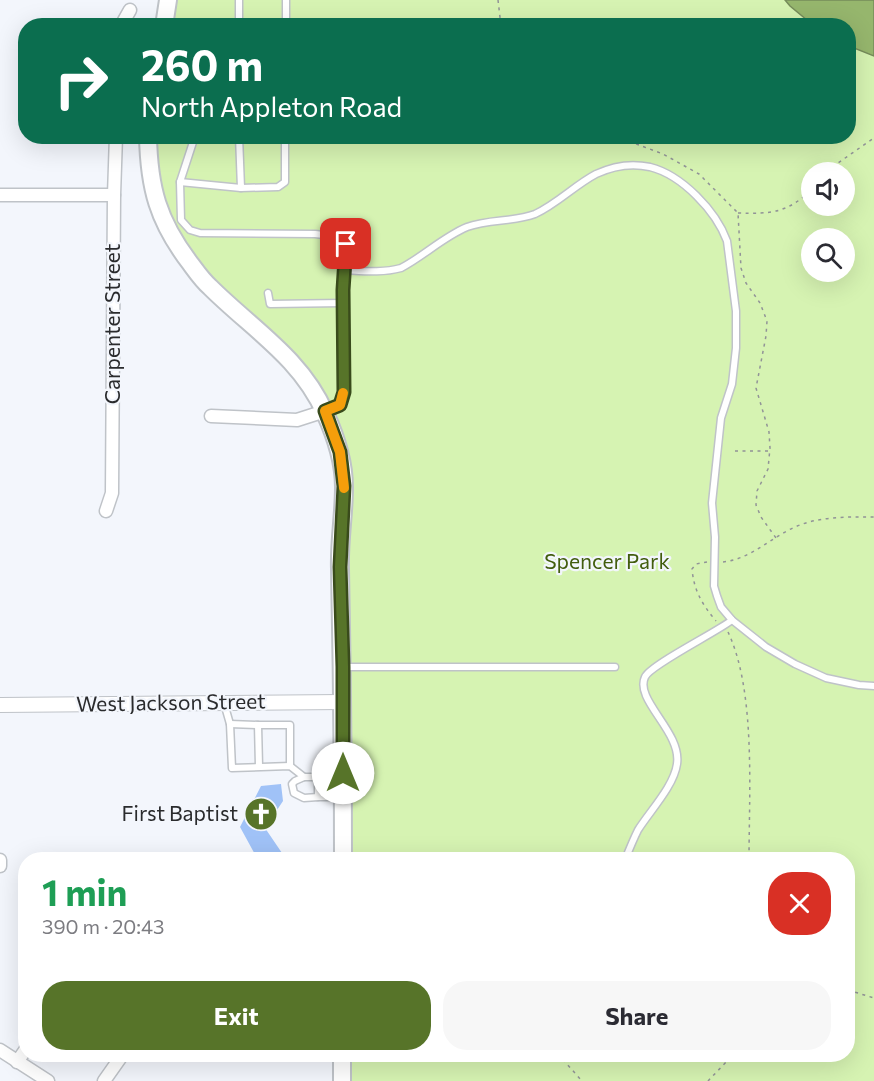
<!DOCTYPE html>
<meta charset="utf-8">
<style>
:root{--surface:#fff;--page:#f7f7f7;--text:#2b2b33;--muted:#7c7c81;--accent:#577429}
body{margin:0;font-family:Commissioner,sans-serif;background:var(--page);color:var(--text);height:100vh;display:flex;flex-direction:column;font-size:22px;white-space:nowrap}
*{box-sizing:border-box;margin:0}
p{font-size:20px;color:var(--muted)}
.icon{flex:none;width:33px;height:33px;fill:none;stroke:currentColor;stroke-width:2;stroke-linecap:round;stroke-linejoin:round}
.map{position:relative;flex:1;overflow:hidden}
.panel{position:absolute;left:18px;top:852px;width:837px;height:210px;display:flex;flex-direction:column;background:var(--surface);border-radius:24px;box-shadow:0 6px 24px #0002}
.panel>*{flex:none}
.hud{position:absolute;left:18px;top:18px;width:838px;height:126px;border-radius:24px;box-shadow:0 6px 24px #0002;background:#0b6e4f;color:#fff;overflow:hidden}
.buttons{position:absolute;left:801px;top:162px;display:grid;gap:12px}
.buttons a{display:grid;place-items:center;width:54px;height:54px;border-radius:50%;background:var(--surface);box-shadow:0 6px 24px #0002;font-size:30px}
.pin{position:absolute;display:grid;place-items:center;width:51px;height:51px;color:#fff;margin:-26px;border-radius:12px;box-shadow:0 3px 9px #0006}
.me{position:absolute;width:66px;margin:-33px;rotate:0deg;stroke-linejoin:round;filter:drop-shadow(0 0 4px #0008)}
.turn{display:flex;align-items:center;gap:21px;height:126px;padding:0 24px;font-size:27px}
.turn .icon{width:78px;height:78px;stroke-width:2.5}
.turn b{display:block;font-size:42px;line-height:51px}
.round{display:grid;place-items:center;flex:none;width:63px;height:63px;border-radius:24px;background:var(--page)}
.overview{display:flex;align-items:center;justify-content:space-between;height:102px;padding:0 24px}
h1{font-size:36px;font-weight:700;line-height:45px;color:#1e9e55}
.primary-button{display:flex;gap:12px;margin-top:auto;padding:12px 24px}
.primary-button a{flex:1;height:69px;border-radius:24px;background:var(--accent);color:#fff;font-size:24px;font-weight:700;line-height:69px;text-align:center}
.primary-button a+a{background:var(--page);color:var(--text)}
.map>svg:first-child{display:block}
.green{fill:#d6f3b2;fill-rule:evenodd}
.water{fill:#96b66d;stroke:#768c5a;stroke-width:1.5}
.building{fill:#a0c2f7}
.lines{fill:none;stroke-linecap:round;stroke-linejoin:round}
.service-casing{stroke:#bfc3c8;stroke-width:9}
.minor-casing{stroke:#bfc3c8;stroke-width:15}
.tertiary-casing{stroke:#bfc3c8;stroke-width:16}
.secondary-casing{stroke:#bfc3c8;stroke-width:20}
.path{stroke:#919397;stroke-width:1.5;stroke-dasharray:3 4.5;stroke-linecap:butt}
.service{stroke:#fff;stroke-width:6}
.minor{stroke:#fff;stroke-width:12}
.tertiary{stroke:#fff;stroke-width:14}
.secondary{stroke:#fff;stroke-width:16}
.route-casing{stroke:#394b1b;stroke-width:15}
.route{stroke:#577429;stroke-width:10}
.slow{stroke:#f59e0b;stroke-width:10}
.labels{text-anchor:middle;stroke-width:4.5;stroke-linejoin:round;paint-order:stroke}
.street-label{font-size:21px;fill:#2a2b2d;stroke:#f3f6fc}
.park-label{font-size:21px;fill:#425d0e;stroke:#f3f6fc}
.poi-label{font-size:21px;fill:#2a2b2d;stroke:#f3f6fc;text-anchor:end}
</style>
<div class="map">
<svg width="874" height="1081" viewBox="0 0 874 1081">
<rect width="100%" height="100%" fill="#f3f6fc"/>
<g class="green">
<polygon points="168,0 785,0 814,26 164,26"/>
<path d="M849,46L874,56V1081H341V1055L848,1054V860L341,859L344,486L325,411L176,245L148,137L849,136ZM812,172H844V206H812ZM812,238H844V272H812Z"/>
</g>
<polygon class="water" points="785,0 874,0 874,56 849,46 849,26 813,25 790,6"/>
<polygon class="building" points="281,784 283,801 265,828 282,853 279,860 258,860 240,827 261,786"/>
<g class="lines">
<defs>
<g id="service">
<polyline points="239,26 239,0"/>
<polyline points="286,26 286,0"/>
<polyline points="195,136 180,182 181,220 190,230 200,233 315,234 333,236 346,244 343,290 344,392 340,405 325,411"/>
<polyline points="239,136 241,188 278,187 285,182 285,136"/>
<polyline points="180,182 241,188"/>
<path d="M346,270C364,271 383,273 401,268C424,256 443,237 467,227C489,219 514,222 535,214C557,204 575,185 596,174C613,166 632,163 650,167C682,175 716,211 727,241L736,311V348L732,384L721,418L712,503L715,537L714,586L717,596L721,607L732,620L766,647L795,664L826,678L859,685L874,686"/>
<polyline points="268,293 270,304 343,303"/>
<polyline points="344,667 615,667"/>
<polyline points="224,703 230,724 232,768 290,766 304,777 318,777 318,797 342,797"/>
<polyline points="230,724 258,725"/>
<polyline points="259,766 258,725 290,725 290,766"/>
<polyline points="304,777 295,781 292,784 294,793 304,798 318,797"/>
<path d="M625,860C629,850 633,840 638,830C650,811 674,786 677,764C682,732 634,700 645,677C650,665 717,632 732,620"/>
</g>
<g id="minor">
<polyline points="121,26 130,10"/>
<polyline points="0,195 114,195"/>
<polyline points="211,416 297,420 325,411"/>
<polyline points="106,511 112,493 114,195 116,136"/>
<polyline points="0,860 0,866"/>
<polyline points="0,1050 48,1081"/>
<polyline points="17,1062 26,1049"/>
<polyline points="104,1081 123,1054"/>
</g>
<polyline id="tertiary" points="0,705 343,702"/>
<g id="secondary">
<polyline points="164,26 168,0"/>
<path d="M148,136C149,188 158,221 190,263C196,271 202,280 210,287C251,328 301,358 325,413C336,437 344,461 344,487C344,515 339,542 340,569C342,666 343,763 343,860"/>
<polyline points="342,1081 342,1054"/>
</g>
</defs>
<use href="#service" class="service-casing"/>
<use href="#minor" class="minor-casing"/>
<use href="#tertiary" class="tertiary-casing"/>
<use href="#secondary" class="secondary-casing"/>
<g class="path">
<polyline points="498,0 501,26"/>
<polyline points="615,136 663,154 699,174 738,213 741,268 746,283 760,303 767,321 766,336 756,388 769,432 770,448 768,469 757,491 756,505 761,517 776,538"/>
<polyline points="827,172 835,165 874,138"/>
<path d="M738,213C771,214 788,213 812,189"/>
<polyline points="735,451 769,451"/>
<path d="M707,562L696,564L692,569C694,591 702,604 716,621"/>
<path d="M723,562C751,559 770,538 795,527C820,516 847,517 874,517"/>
<path d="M728,632C756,691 749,793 749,860"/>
<polyline points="848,990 874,998"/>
<polyline points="558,1054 582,1081"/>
<polyline points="708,1081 728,1060 730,1054"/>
</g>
<use href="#service" class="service"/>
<use href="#minor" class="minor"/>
<use href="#tertiary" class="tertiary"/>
<use href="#secondary" class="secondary"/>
</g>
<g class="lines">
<defs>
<polyline id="route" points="343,773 343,667 340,567 344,486 340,452 325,411 340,405 344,392 343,290 346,244"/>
</defs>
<use href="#route" class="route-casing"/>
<use href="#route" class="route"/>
<polyline class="slow" points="343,393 340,405 325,411 340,452 344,488"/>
</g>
<defs>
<symbol id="church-disc" viewBox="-11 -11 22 22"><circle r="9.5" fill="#577429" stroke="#f3f6fc"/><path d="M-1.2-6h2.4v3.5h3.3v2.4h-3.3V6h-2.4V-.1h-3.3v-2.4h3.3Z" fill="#fff"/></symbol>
</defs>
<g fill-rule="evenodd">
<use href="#church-disc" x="242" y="795" width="38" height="38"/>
</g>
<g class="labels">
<g class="street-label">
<text transform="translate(113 324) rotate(-90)" y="7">Carpenter Street</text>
<text transform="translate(171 703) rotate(-1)" y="7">West Jackson Street</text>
</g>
<g class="park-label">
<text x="607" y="569">Spencer Park</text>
</g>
<g class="poi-label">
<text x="238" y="821">First Baptist</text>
</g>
</g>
</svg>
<div class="buttons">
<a><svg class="icon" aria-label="sound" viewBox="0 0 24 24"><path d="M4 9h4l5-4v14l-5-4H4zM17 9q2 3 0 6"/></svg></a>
<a><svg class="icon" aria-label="search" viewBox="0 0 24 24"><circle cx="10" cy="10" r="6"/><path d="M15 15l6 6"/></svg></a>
</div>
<div class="pin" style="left:346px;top:244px;background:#d93025"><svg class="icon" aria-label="arrive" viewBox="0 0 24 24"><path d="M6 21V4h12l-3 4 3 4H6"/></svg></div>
<svg class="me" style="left:343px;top:773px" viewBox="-20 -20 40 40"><circle r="19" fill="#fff"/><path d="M0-13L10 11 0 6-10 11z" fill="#577429"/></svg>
<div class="hud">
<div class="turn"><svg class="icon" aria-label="right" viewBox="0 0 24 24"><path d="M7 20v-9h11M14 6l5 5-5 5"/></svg><div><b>260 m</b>North Appleton Road</div></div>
</div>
<section class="panel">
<div class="overview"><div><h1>1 min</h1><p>390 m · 20:43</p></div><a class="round" style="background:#d93025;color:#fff"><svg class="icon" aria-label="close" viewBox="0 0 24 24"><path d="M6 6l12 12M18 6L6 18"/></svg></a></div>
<div class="primary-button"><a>Exit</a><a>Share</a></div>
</section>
</div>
